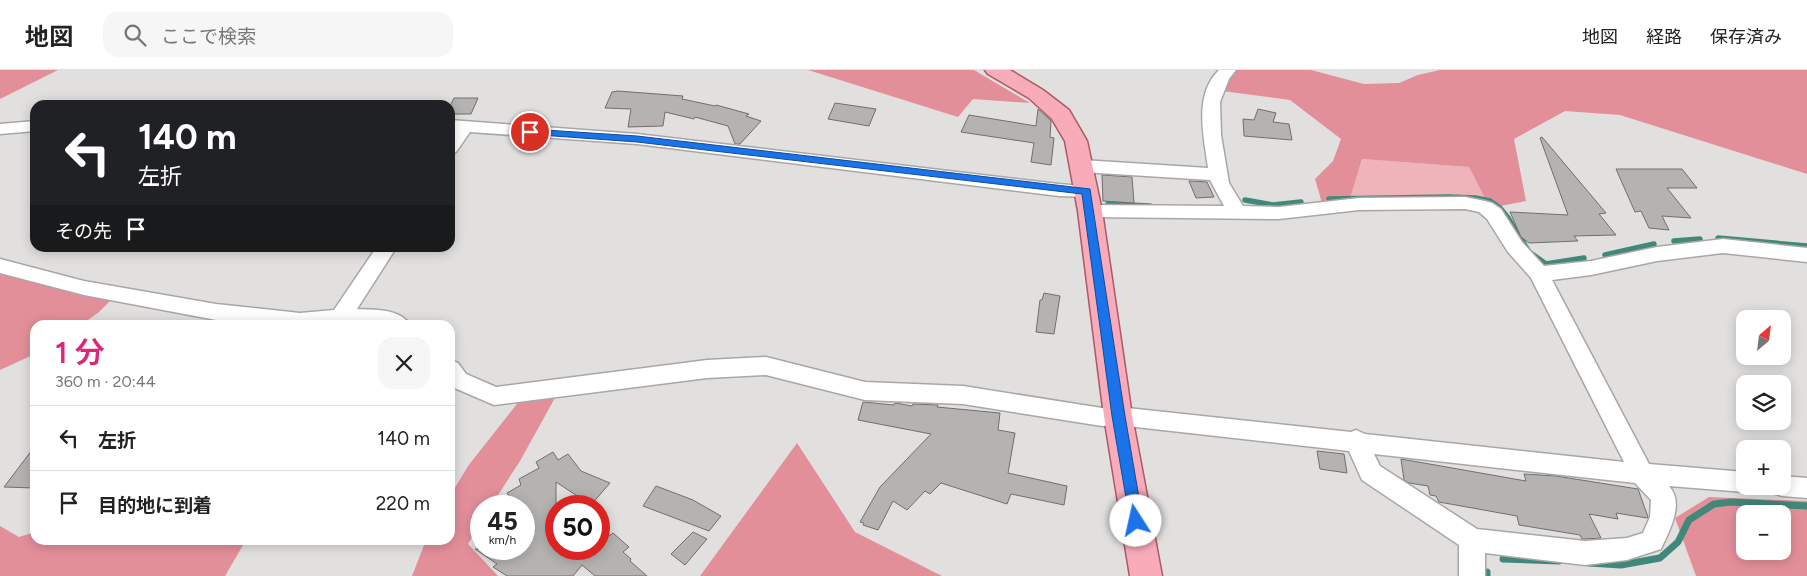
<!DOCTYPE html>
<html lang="ja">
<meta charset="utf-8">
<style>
:root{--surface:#fff;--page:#f6f6f6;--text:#222;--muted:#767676;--line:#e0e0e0;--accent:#db2777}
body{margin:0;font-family:Figtree,"Noto Sans JP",sans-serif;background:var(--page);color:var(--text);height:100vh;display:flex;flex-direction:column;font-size:19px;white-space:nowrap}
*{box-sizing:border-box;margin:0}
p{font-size:16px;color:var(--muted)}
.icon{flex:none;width:28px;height:28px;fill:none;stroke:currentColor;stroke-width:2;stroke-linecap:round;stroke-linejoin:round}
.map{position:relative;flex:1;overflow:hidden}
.sheet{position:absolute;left:30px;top:250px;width:425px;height:225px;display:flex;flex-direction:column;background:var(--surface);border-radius:15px;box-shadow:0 2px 12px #0003}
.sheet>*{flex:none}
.hud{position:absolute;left:30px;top:30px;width:425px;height:152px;border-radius:15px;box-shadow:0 2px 12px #0003;background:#202124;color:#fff;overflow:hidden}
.needle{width:32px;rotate:28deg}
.tools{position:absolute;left:1736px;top:240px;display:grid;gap:10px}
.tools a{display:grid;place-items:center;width:55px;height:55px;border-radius:10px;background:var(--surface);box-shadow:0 2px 12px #0003;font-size:25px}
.speed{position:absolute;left:470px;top:425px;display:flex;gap:10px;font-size:25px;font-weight:700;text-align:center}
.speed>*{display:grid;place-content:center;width:65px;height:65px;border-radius:50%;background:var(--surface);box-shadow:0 2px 12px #0003;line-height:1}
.speed small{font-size:12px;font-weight:400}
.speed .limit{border:8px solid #d22;background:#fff;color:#111}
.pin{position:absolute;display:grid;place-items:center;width:42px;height:42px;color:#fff;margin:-21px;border:2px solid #fff;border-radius:50%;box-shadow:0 1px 5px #0007}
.me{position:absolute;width:55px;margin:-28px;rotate:350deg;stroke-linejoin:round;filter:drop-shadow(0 0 4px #0008)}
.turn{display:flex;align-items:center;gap:18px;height:105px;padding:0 25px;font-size:22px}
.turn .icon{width:65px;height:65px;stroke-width:2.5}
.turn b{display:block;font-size:35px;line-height:42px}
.then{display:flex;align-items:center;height:48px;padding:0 25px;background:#0003;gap:10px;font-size:19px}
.round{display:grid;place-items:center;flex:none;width:52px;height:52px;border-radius:15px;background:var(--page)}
.headline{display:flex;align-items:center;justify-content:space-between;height:85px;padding:0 25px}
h1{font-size:30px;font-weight:600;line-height:38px;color:var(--accent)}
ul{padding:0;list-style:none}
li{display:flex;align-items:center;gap:15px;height:65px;padding:0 25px;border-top:1px solid var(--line)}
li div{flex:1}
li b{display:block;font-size:19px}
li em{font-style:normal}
header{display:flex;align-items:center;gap:30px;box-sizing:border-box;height:70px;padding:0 25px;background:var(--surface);border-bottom:1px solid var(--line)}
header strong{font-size:24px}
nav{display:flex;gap:28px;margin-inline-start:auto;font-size:18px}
.search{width:350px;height:45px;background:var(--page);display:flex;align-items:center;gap:12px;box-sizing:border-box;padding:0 18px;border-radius:15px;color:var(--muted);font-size:19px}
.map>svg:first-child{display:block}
.green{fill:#eeb4ba}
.forest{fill:#e38f9a;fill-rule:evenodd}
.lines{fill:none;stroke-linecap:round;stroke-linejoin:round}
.stream-far1{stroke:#40897a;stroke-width:5.5}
.stream{stroke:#40897a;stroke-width:7}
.building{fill:#b5b2b2;stroke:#716e6e}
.minor-casing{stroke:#aaa6a6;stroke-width:3}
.major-casing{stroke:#ac5967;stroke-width:3}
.minor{fill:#fff;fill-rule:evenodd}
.major{fill:#f8acb9;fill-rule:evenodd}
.route{fill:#1a73e8;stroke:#114b97}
</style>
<header>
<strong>地図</strong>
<div class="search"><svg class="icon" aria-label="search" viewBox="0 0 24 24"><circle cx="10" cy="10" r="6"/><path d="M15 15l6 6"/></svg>ここで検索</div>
<nav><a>地図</a><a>経路</a><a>保存済み</a></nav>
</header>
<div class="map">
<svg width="1807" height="506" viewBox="0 0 1807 506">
<rect width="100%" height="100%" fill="#e2dfdf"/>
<polygon class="green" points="1362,89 1469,97 1490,138 1349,132"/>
<g class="forest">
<polygon points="0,0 58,0 0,29"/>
<polygon points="808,0 974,0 1030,33 973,29 958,47"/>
<polygon points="1233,0 1311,0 1364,14 1399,13 1418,5 1440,0 1807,0 1807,104 1620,45 1565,41 1514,69 1526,131 1490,138 1469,97 1362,89 1349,132 1322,133 1315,109 1333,91 1341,69 1290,30 1222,21"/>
<polygon points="0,201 113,228 99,242 81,255 35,255 35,284 0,300"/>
<polygon points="556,326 520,391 491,436 481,436 481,452 468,474 498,506 412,506 426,470 450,470 450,426 468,396 520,330"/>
<polygon points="797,373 855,462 942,506 700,506"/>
<path d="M1709,427L1807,431V506H1696L1675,448ZM1745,444H1782V481H1745Z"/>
<polygon points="0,456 19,467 35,462 35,470 246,470 225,506 0,506"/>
</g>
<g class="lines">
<g class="stream-far1">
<polyline points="1329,129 1449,127 1475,128 1490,131 1500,138 1508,148 1529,182 1546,194 1584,188"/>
<polyline points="1245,130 1273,135 1301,132"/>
<polyline points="1108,134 1150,136"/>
<polyline points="1718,168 1807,176"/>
<polyline points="1674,171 1700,169"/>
<polyline points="1605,185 1654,174"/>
</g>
<g class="stream">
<polyline points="1503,489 1559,491"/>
<polyline points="1589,493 1621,495 1660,488 1678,472 1689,450 1714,434 1731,432 1807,436"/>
<polyline points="1487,502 1487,506"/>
</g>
</g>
<g class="building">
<polygon points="618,21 683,26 682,29 715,36 716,35 749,44 746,46 761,51 740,74 735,74 728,56 695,47 694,49 665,42 663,56 628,57 631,39 605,38 612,22"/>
<polygon points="454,28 478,28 471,44 450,44 450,36"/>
<polygon points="835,33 876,39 869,56 828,49"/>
<polygon points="1038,39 1051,51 1050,67 1054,68 1051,95 1031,92 1034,73 961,62 969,45 1036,56"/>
<polygon points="1258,39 1276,43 1273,52 1289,54 1292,70 1244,66 1243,49 1254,50"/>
<polygon points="1542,67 1606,143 1599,144 1616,165 1574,166 1578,171 1529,173 1521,167 1510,142 1568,145 1540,68"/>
<polygon points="1616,99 1682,99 1697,118 1667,118 1691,148 1662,146 1669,160 1649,158 1641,141 1635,142"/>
<polygon points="1102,105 1132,107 1134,133 1103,131"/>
<polygon points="1189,111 1207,112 1214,127 1196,128"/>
<polygon points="1044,223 1060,226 1054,264 1036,262 1040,230 1042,230"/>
<polygon points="863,332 894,335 895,333 912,336 913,334 938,335 937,337 1000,343 998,360 1015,363 1008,403 1067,416 1064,435 1011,424 1007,434 941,413 930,424 925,421 907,440 893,431 878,460 863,455 864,453 860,452 880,417 931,364 858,350"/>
<polygon points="35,376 35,418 4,417"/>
<polygon points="1317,381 1344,384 1347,403 1320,399"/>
<polygon points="553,382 558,390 568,384 581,401 610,413 591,435 556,412 556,479 599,479 599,473 613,463 629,477 623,482 631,489 630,491 647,506 595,506 582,495 573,506 507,506 493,497 497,494 475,479 524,479 524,436 516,436 507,423 521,415 519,409 539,398 536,392"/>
<polygon points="1401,389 1526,411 1524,404 1556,406 1638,419 1648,447 1647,448 1616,443 1618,449 1589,444 1601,468 1585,469 1582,469 1580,465 1519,455 1517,446 1439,432 1436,426 1430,425 1428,416 1409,413 1404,410"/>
<polygon points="656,416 693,430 721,446 709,461 643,436"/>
<polygon points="693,462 707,469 685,495 671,484"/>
</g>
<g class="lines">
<defs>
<g id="minor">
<path d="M1219,0H1236L1229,9L1220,32L1221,65L1229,113L1243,136L1279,137L1359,128L1465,127L1485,131L1492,133L1501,139L1522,172L1544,196L1591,191L1657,177L1723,169L1807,178V192L1723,183L1657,191L1591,205L1552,210L1649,394L1745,402V416H1755L1754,419L1745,422L1669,416C1685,434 1669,461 1661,479L1627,490L1585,495L1485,483V506H1459V475L1362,410L1349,381L1118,355L1102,356L963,334L865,330L766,305L707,308L494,335L450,316V290L458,293L466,304L496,317L707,290L766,287L865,312L963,316L1102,338L1118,337L1351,362L1356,360L1365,364L1624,392L1531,208L1508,182L1487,149L1479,142L1465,139L1359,140L1279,149L1090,147L1083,146L1080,141L1083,136L1090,135L1224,136L1210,110L1082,102L1076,100L1073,96L1076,92L1082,90L1208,98C1204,67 1193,25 1219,0ZM1374,384L1635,413L1651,430L1650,447L1643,463L1627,468L1585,471L1477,459L1380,396Z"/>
<polygon points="450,50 637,64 1059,114 1093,117 1095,121 1093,125 1086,127 1059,126 637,74 470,62 456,82 450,84 450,65 453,61 450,60"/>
<polygon points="35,51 35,61 0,64 0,54"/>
<path d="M376,178H396L357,239C374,240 400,238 410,255H264L216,250L84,225L0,203V189L84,211L216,234L300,243L334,240Z"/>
<polygon points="1782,406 1807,408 1807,428 1782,426 1773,423 1770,416 1782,416"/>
</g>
<polygon id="major" points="985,0 1010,0 1043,20 1069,40 1087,71 1102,141 1132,346 1162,506 1130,506 1104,346 1078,141 1065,71 1052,49 1029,28 988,4"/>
</defs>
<use href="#minor" class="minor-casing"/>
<use href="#major" class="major-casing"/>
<use href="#minor" class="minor"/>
<use href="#major" class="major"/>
</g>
<polygon class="route" points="530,59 637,66 1090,119 1125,346 1143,451 1141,455 1136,457 1132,455 1130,451 1112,346 1082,124 637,72 526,64 525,62"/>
</svg>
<div class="tools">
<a><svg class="needle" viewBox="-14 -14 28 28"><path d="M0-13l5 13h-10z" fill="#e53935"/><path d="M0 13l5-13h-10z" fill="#767676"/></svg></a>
<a><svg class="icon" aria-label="layers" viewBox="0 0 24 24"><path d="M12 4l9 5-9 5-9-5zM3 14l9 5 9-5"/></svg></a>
<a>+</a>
<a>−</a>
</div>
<div class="speed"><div>45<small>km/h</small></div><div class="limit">50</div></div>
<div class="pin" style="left:530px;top:62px;background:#d93025"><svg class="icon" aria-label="arrive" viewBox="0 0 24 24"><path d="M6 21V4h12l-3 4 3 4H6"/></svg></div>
<svg class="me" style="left:1136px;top:451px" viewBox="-20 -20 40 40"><circle r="19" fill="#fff"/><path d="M0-13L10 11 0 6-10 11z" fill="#1a73e8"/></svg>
<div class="hud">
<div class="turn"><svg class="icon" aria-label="left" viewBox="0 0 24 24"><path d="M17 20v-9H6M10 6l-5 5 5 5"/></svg><div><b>140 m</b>左折</div></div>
<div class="then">その先<svg class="icon" aria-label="arrive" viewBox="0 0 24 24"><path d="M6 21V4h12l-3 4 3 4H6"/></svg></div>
</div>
<section class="sheet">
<div class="headline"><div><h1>1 分</h1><p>360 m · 20:44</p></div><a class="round"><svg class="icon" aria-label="close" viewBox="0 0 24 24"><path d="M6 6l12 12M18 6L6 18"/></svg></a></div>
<ul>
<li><svg class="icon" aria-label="left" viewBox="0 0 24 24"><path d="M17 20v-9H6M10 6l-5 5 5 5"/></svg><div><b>左折</b></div><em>140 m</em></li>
<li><svg class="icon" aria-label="arrive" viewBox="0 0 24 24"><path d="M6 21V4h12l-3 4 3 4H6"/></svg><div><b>目的地に到着</b></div><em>220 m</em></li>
</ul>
</section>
</div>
